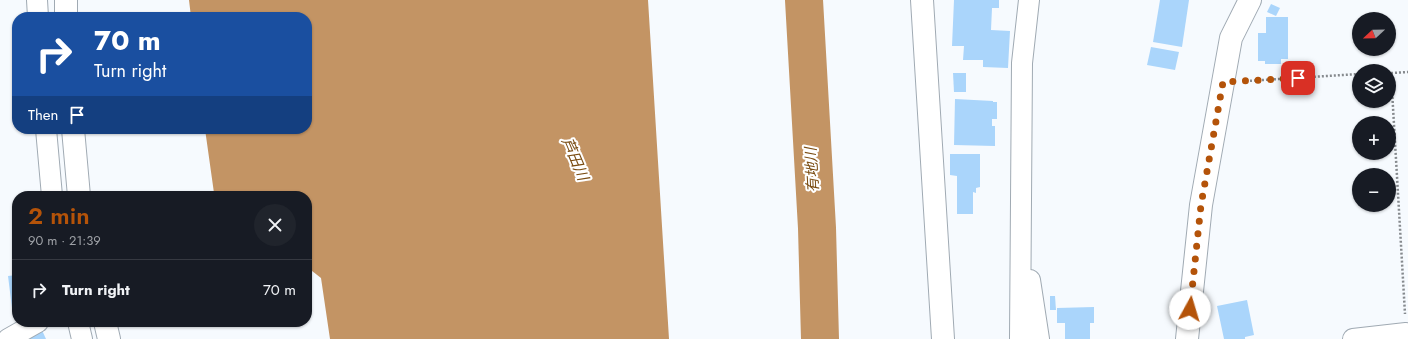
<!DOCTYPE html>
<meta charset="utf-8">
<style>
:root{--surface:#171b24;--page:#20242c;--text:#f1f3f6;--muted:#9ea1a6;--line:#363941;--accent:#b45309}
body{margin:0;font-family:Jost,"Noto Sans JP",sans-serif;background:var(--page);color:var(--text);height:100vh;display:flex;flex-direction:column;font-size:15px;white-space:nowrap}
*{box-sizing:border-box;margin:0}
p{font-size:13px;color:var(--muted)}
.icon{flex:none;width:22px;height:22px;fill:none;stroke:currentColor;stroke-width:2;stroke-linecap:round;stroke-linejoin:round}
.map{position:relative;flex:1;overflow:hidden}
.side{position:absolute;left:12px;top:191px;width:300px;height:136px;display:flex;flex-direction:column;background:var(--surface);border-radius:16px;box-shadow:0 1px 3px #0004}
.side>*{flex:none}
.hud{position:absolute;left:12px;top:12px;width:300px;height:122px;border-radius:16px;box-shadow:0 1px 3px #0004;background:#1a4fa0;color:#fff;overflow:hidden}
.needle{width:26px;rotate:248deg}
.controls{position:absolute;left:1352px;top:12px;display:grid;gap:8px}
.controls a{display:grid;place-items:center;width:44px;height:44px;border-radius:50%;background:var(--surface);box-shadow:0 1px 3px #0004;font-size:20px}
.pin{position:absolute;display:grid;place-items:center;width:34px;height:34px;color:#fff;margin:-17px;border-radius:8px;box-shadow:0 2px 6px #0006}
.me{position:absolute;width:44px;margin:-22px;rotate:6deg;stroke-linejoin:round;filter:drop-shadow(0 0 3px #0008)}
.turn{display:flex;align-items:center;gap:14px;height:84px;padding:0 16px;font-size:18px}
.turn .icon{width:52px;height:52px;stroke-width:2.5}
.turn b{display:block;font-size:28px;line-height:34px}
.then{display:flex;align-items:center;height:38px;padding:0 16px;background:#0003;gap:8px;font-size:15px}
.round{display:grid;place-items:center;flex:none;width:42px;height:42px;border-radius:21px;background:var(--page)}
.headline{display:flex;align-items:center;justify-content:space-between;height:68px;padding:0 16px}
h1{font-size:24px;font-weight:600;line-height:30px;color:var(--accent)}
ul{padding:0;list-style:none}
li{display:flex;align-items:center;gap:12px;height:60px;padding:0 16px;border-top:1px solid var(--line)}
li div{flex:1}
li b{display:block;font-size:15px}
li em{font-style:normal}
.map>svg:first-child{display:block}
.water{fill:#c39464}
.lines{fill:none;stroke-linecap:round;stroke-linejoin:round}
.river{stroke:#c39464;stroke-width:38}
.building{fill:#aad5fb}
.street-casing{stroke:#a0aab3;stroke-width:22}
.secondary-casing{stroke:#a0aab3;stroke-width:24}
.path{stroke:#868a8e;stroke-width:2.5;stroke-dasharray:2 2;stroke-linecap:butt}
.street{stroke:#fff;stroke-width:20}
.secondary{stroke:#fff;stroke-width:22}
.route{stroke:#b45309;stroke-width:7;stroke-dasharray:0 12.6}
.labels{text-anchor:middle;stroke-width:4;stroke-linejoin:round;paint-order:stroke}
.water-label{font-size:15px;font-style:italic;fill:#7a4c12;stroke:#fff}
</style>
<div class="map">
<svg width="1408" height="339" viewBox="0 0 1408 339">
<rect width="100%" height="100%" fill="#f6fafe"/>
<polygon class="water" points="189,0 648,0 669,339 330,339 321,278 307,267 307,196 217,196 214,193 205,129 307,129 307,17 191,17"/>
<g class="lines">
<polyline class="river" points="804,0 817,228 820,339"/>
</g>
<g class="building">
<polygon points="954,0 999,0 999,8 992,8 991,30 1010,31 1008,68 983,67 983,60 963,60 964,46 952,46"/>
<polygon points="1160,0 1189,0 1182,47 1153,42"/>
<polygon points="1271,4 1280,8 1276,16 1267,12"/>
<polygon points="1266,17 1288,17 1288,59 1281,59 1281,64 1265,64 1265,61 1258,61 1258,33 1266,33"/>
<polygon points="1151,47 1179,52 1175,70 1147,65"/>
<polygon points="953,73 966,73 966,92 954,92"/>
<polygon points="955,99 993,101 993,102 997,102 997,119 992,119 992,126 995,126 995,146 954,145"/>
<polygon points="950,154 980,154 980,187 976,188 976,193 973,192 973,214 957,214 957,176 950,175"/>
<polygon points="17,275 17,307 12,308 8,276"/>
<polygon points="1050,296 1055,296 1056,310 1050,310"/>
<polygon points="1247,300 1254,335 1245,337 1245,339 1224,339 1217,306"/>
<polygon points="1094,307 1094,323 1090,323 1090,339 1065,339 1065,323 1057,323 1057,308"/>
<polygon points="41,328 46,339 29,339 27,334"/>
</g>
<g class="lines">
<defs>
<g id="street">
<polyline points="37,0 38,17"/>
<polyline points="46,129 52,196"/>
<polyline points="1030,280 1039,339"/>
<polyline points="78,322 82,339"/>
<polyline points="8,339 38,322"/>
<polyline points="1020,339 1022,63 1029,0"/>
<polyline points="1353,339 1406,333"/>
</g>
<g id="secondary">
<polyline points="922,0 943,339"/>
<polyline points="66,17 66,0"/>
<polyline points="73,129 79,196"/>
<polyline points="105,322 109,339"/>
<polyline points="1187,339 1201,205 1231,38 1250,0"/>
</g>
</defs>
<use href="#street" class="street-casing"/>
<use href="#secondary" class="secondary-casing"/>
<g class="path">
<polyline points="1391,73 1405,314"/>
<polyline points="1391,73 1408,72"/>
<polyline points="1246,81 1359,74"/>
</g>
<use href="#street" class="street"/>
<use href="#secondary" class="secondary"/>
</g>
<g class="lines">
<polyline class="route" points="1190,309 1201,205 1223,82 1298,78"/>
</g>
<g class="labels">
<g class="water-label">
<text transform="translate(575 159) rotate(67)" y="5">芦田川</text>
<text transform="translate(812 170) rotate(-93)" y="5">有地川</text>
</g>
</g>
</svg>
<div class="controls">
<a><svg class="needle" viewBox="-14 -14 28 28"><path d="M0-13l5 13h-10z" fill="#e53935"/><path d="M0 13l5-13h-10z" fill="#9ea1a6"/></svg></a>
<a><svg class="icon" aria-label="layers" viewBox="0 0 24 24"><path d="M12 4l9 5-9 5-9-5zM3 14l9 5 9-5"/></svg></a>
<a>+</a>
<a>−</a>
</div>
<div class="pin" style="left:1298px;top:78px;background:#d93025"><svg class="icon" aria-label="arrive" viewBox="0 0 24 24"><path d="M6 21V4h12l-3 4 3 4H6"/></svg></div>
<svg class="me" style="left:1190px;top:309px" viewBox="-20 -20 40 40"><circle r="19" fill="#fff"/><path d="M0-13L10 11 0 6-10 11z" fill="#b45309"/></svg>
<div class="hud">
<div class="turn"><svg class="icon" aria-label="right" viewBox="0 0 24 24"><path d="M7 20v-9h11M14 6l5 5-5 5"/></svg><div><b>70 m</b>Turn right</div></div>
<div class="then">Then<svg class="icon" aria-label="arrive" viewBox="0 0 24 24"><path d="M6 21V4h12l-3 4 3 4H6"/></svg></div>
</div>
<section class="side">
<div class="headline"><div><h1>2 min</h1><p>90 m · 21:39</p></div><a class="round"><svg class="icon" aria-label="close" viewBox="0 0 24 24"><path d="M6 6l12 12M18 6L6 18"/></svg></a></div>
<ul>
<li><svg class="icon" aria-label="right" viewBox="0 0 24 24"><path d="M7 20v-9h11M14 6l5 5-5 5"/></svg><div><b>Turn right</b></div><em>70 m</em></li>
</ul>
</section>
</div>
